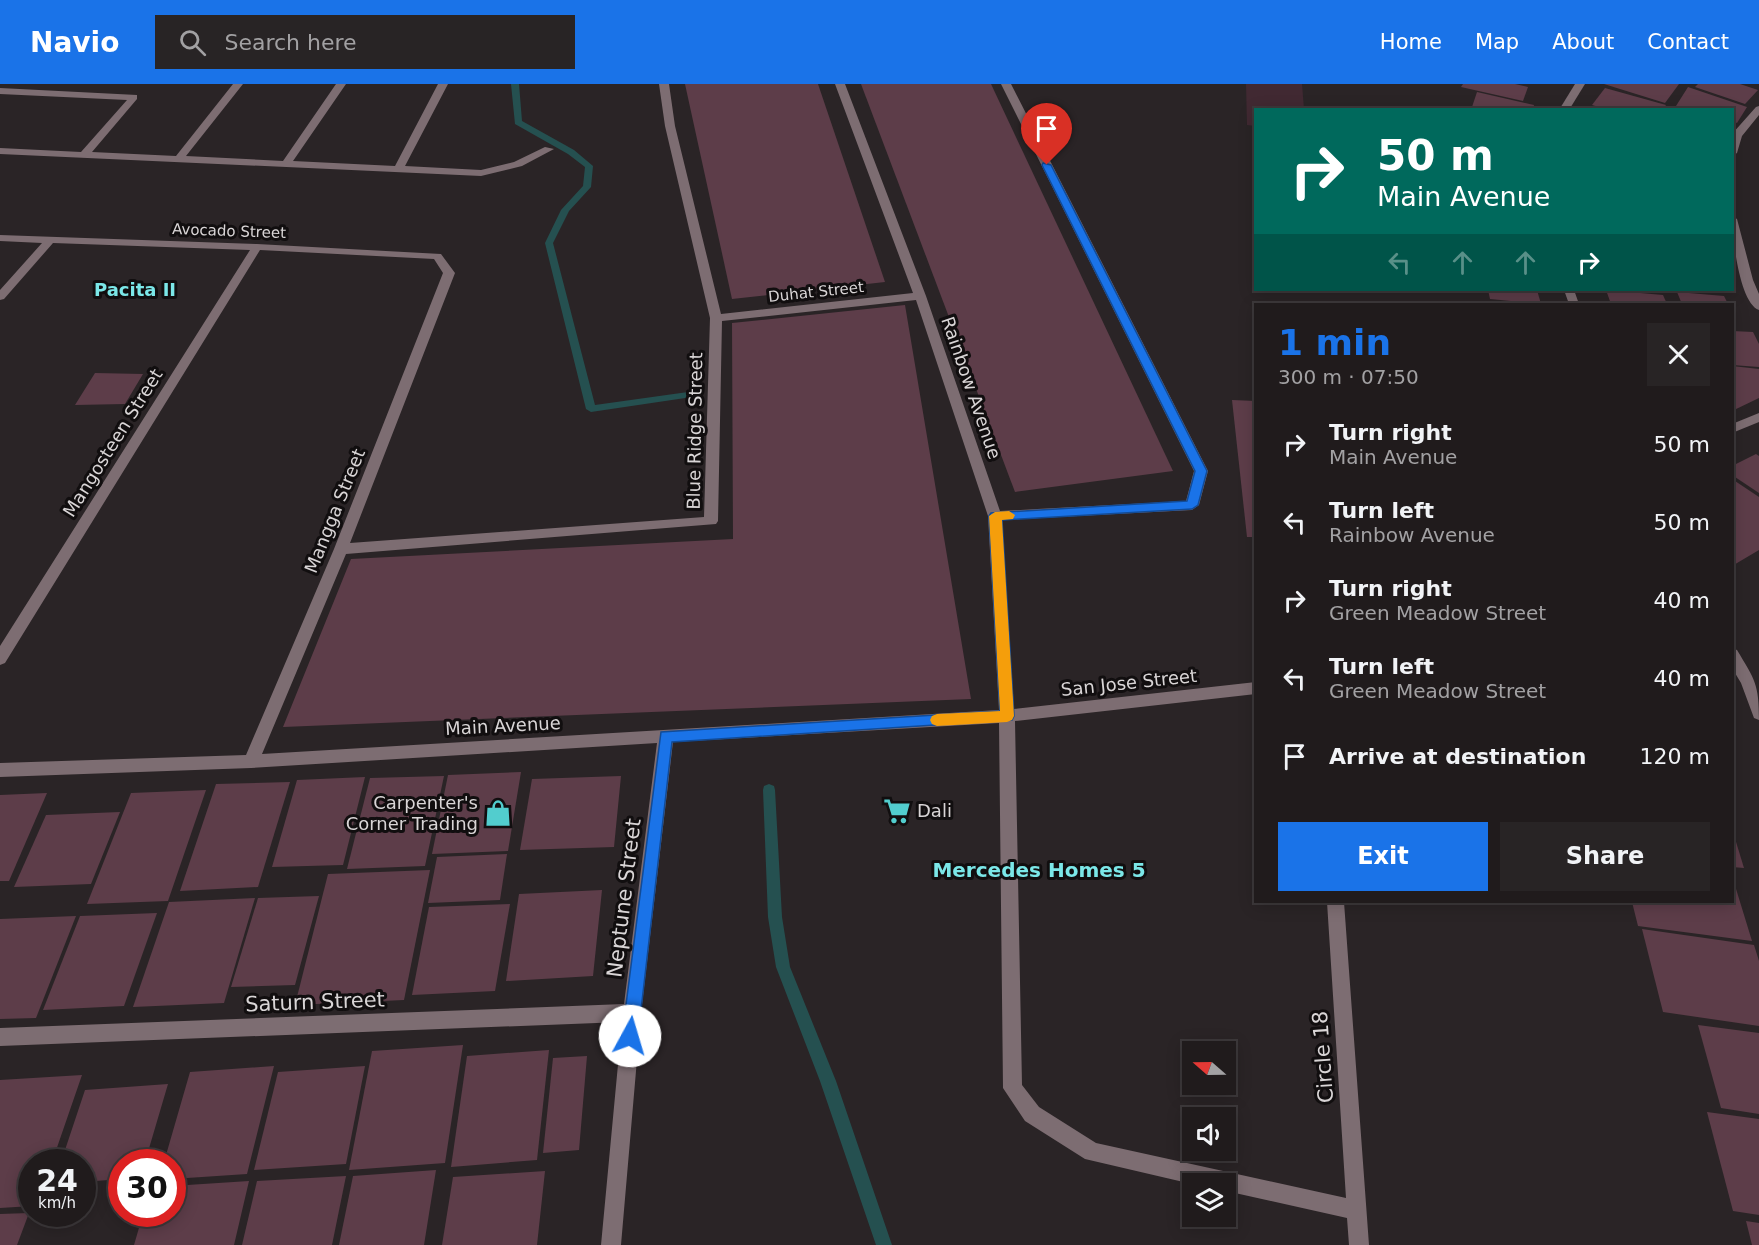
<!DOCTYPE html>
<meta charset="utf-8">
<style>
:root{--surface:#201b1c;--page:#282425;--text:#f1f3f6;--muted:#a2a1a3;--line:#3d393b;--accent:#1a73e8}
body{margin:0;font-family:"DejaVu Sans",sans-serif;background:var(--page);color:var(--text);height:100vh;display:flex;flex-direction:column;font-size:22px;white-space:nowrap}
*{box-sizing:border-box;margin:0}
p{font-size:20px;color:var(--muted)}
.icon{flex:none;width:33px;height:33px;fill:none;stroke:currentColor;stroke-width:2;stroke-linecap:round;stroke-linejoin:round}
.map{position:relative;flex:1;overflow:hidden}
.panel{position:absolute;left:1254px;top:219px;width:480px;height:600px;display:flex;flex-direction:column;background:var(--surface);border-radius:0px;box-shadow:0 3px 15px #0003,0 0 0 2px var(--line)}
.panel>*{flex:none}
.top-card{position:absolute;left:1254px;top:24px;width:480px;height:183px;border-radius:0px;box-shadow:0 3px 15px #0003,0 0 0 2px var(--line);background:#00695c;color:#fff;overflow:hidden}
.needle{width:39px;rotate:290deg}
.fabs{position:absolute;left:1182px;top:957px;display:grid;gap:12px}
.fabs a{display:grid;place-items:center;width:54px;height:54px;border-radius:0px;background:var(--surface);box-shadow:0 3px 15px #0003,0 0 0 2px var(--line);font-size:30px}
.speed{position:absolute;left:18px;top:1065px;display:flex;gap:12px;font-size:30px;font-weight:700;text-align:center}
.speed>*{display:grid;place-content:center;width:78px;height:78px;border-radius:50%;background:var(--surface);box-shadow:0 3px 15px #0003,0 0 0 2px var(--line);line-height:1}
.speed small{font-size:15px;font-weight:400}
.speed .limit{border:9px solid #d22;background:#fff;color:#111}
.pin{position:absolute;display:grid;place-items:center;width:51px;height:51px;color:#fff;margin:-62px -26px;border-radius:50% 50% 50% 0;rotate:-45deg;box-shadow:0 0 6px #0007}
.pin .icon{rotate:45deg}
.me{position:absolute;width:66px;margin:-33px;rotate:6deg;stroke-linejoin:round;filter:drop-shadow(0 0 4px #0008)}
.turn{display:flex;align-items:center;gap:21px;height:126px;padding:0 24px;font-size:27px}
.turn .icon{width:78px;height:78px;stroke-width:2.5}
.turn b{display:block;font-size:42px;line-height:51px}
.lanes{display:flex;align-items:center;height:57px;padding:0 24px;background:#0003;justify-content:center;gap:30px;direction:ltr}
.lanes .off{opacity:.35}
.round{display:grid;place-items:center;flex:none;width:63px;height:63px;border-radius:0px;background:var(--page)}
.headline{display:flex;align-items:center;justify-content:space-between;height:102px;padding:0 24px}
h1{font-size:36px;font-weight:700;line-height:45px;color:var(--accent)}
.cta{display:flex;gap:12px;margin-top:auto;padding:12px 24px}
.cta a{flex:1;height:69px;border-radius:0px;background:var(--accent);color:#fff;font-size:24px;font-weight:700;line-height:69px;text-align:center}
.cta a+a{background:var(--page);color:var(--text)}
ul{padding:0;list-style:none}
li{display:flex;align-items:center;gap:18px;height:78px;padding:0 24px}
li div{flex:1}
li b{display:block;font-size:22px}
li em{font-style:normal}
header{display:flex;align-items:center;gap:36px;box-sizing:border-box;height:84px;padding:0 30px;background:var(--accent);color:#fff}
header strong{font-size:28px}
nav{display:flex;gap:33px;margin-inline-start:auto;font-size:21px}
.search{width:420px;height:54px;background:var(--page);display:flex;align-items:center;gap:15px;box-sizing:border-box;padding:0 21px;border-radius:0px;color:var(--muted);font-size:22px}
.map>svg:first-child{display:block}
.green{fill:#412932}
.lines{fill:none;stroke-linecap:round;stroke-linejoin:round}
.stream{fill:#255050;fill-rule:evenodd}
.building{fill:#5d3d49}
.minor{fill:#7d6d72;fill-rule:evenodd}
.route{fill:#1a73e8;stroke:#114b97;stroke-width:1.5}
.slow{fill:#f59e0b}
.labels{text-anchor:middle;stroke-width:6;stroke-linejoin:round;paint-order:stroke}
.far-street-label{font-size:15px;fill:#d9d5d6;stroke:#110e0f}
.far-quarter-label{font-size:18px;font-weight:bold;fill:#7be7e8;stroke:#110e0f}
.street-label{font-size:18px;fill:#d9d5d6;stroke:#110e0f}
.poi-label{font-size:18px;fill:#d9d5d6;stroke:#110e0f;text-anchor:end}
.neighbourhood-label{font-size:20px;font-weight:bold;fill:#7be7e8;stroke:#110e0f}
.near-street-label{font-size:21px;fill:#d9d5d6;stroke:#110e0f}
</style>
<header>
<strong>Navio</strong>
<div class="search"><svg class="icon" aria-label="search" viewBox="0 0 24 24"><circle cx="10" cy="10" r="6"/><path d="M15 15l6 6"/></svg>Search here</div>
<nav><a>Home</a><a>Map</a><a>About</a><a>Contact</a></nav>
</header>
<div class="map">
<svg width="1759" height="1161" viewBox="0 0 1759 1161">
<rect width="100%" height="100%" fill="#2a2426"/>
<polygon class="green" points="1246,0 1302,0 1304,25 1256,26 1255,42 1247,41"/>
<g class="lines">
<g class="stream">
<polygon points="511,0 519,0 522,37 574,66 593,82 591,103 569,127 553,159 595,321 688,308 692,309 692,313 591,328 586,325 545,159 561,126 583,102 585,83 568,70 515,40"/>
<polygon points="769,700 774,702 775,706 782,833 790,883 836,997 892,1161 876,1161 820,997 776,883 768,833 763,706 764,702"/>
</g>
</g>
<g class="building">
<polygon points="685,0 818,0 885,198 732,215"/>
<polygon points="861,0 991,0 1173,387 1015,408"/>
<polygon points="1463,0 1515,0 1528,3 1523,17 1461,3"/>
<polygon points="1604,0 1679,0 1665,19"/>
<polygon points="1698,0 1740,0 1758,6 1745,20 1695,3"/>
<polygon points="1688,3 1747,23 1737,39 1732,37 1732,26 1690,26 1676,22"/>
<polygon points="1605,4 1666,21 1663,26 1609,26 1592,21"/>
<polygon points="1477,8 1534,21 1533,26 1471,26"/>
<polygon points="1488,206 1537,206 1541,220 1490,215"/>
<polygon points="1606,206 1663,211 1667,220 1611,220"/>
<polygon points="1677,208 1724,212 1728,220 1682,220"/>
<polygon points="905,221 971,615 283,643 351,475 733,455 732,239"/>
<polygon points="1732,247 1753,248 1759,260 1759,283 1732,281"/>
<polygon points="1732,282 1759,285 1759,314 1732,327"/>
<polygon points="95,289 143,290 125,320 75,321"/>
<polygon points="1232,316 1256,317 1256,453 1247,453"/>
<polygon points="1756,370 1759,372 1759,409 1732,391 1732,382"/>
<polygon points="1732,395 1759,413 1759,466 1732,482"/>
<polygon points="521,688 508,767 432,770 448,691"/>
<polygon points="444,692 425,782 347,785 370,694"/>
<polygon points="621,692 614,763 520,766 532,695"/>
<polygon points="365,693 343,781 272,783 297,696"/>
<polygon points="290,698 258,803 180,807 216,700"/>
<polygon points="206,706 168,817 87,820 131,709"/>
<polygon points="47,709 9,797 0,797 0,711"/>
<polygon points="120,728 91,800 14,803 46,731"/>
<polygon points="1732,748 1733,748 1744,784 1732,783"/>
<polygon points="507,770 500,816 428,819 437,773"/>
<polygon points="430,786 404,916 295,921 328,790"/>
<polygon points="1733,795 1752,857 1638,842 1632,818 1732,818"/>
<polygon points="602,806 593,892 506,897 519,810"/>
<polygon points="319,812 295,901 231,903 258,814"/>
<polygon points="255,814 224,919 133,923 169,818"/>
<polygon points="510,820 495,907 412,911 429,823"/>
<polygon points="157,829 124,922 43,926 80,832"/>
<polygon points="76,832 36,934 0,935 0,835"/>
<polygon points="1642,845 1754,861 1759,877 1759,942 1663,928"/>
<polygon points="1698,941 1759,949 1759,1030 1721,1024"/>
<polygon points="463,961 445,1079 349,1086 372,967"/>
<polygon points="549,966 537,1076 451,1083 467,972"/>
<polygon points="587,972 579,1066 543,1069 553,974"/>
<polygon points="274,982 247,1090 172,1095 172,1078 164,1078 190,988"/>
<polygon points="365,982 346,1080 254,1086 278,988"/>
<polygon points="82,991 52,1078 32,1078 32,1122 0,1124 0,996"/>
<polygon points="168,1000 145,1078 122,1078 122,1095 82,1098 82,1078 61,1078 85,1006"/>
<polygon points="1707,1028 1759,1035 1759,1131 1733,1127"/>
<polygon points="436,1086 424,1161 339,1161 353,1092"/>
<polygon points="545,1087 537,1161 442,1161 453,1093"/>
<polygon points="346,1092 332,1161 242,1161 257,1097"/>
<polygon points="249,1097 234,1161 134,1161 143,1130 172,1130 172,1102"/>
<polygon points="29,1129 17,1161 0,1161 0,1130"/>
<polygon points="1746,1137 1759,1139 1759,1161 1752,1161"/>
</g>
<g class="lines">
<g class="minor">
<polygon points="233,0 243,0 186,72 283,77 336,0 346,0 293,77 395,82 438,0 448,0 405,82 481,86 514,78 545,63 554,65 522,82 481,92 0,70 0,64 81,68 127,16 0,10 0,4 137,11 137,15 92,68 176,72"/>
<path d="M659,0H669L675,42L721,230L913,209L835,0H845L926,212L1000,427L1186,417L1194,387L1001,0H1011L1208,387L1199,421L1192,426L1002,436L1014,625L1256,598V610L1015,637L1022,1001L1039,1023L1096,1059L1346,1114L1327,818H1344L1369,1161H1349L1347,1134L1226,1107V1100H1192L1085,1075L1025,1037L1003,1004L999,639L673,658L641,929L621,1161H601L622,938L0,962V944L624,920L657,659L251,684L0,693V679L246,671L334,465L443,189L434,175L260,166L5,579L0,581V562L250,166L53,159L4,215L0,216V206L42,159L0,157V151L257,160L441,170L455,189L350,459L704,433L710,234L665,42ZM916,216L988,432L999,626L262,670L346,470L716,440L718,437L722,237Z"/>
<polygon points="1575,0 1585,0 1569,26 1559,26"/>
<polygon points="1759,22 1759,31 1742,52 1737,69 1732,72 1732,50 1756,23"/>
<path d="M1732,132L1737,135L1753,196L1759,210V226C1739,219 1732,151 1732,132Z"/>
<polygon points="1564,206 1574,206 1579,220 1569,220"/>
<polygon points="1759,329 1759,338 1732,349 1732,340"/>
<path d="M1732,564L1737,566C1755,596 1759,600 1759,636L1754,634L1741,599L1732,584Z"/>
</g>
</g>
<polygon class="route" points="1043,79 1051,81 1207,387 1198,421 1192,425 1002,436 1014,632 1012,636 672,658 638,952 636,958 630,961 624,958 622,952 661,648 1000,627 989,432 991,429 1187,417 1195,387 1042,81"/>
<polygon class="slow" points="1009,427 1015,431 1013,435 1002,436 1014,632 1012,636 1007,638 937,642 932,640 930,636 932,632 937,630 1000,627 989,432 995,428"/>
<defs>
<symbol id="supermarket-bare" viewBox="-9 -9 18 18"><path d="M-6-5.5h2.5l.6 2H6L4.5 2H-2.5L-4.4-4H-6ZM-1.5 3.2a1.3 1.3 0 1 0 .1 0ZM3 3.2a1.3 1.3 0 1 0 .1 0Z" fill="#52cdce" stroke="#110e0f" stroke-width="2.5" paint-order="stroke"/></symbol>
<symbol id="shop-bare" viewBox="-9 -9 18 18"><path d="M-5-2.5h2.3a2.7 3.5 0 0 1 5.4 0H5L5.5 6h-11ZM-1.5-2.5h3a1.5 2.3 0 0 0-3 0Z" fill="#52cdce" stroke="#110e0f" stroke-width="2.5" paint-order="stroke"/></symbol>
</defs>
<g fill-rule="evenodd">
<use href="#supermarket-bare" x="878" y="708" width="38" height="38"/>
<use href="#shop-bare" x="479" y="710" width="38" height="38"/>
</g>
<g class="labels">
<g class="far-street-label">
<text transform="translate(229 147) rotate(2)" y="5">Avocado Street</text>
<text transform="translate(816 208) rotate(-6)" y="5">Duhat Street</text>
</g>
<g class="far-quarter-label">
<text x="135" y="212">Pacita II</text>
</g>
<g class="street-label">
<text transform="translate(971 304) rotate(71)" y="6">Rainbow Avenue</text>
<text transform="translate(695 347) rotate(-89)" y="6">Blue Ridge Street</text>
<text transform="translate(113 359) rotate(-58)" y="6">Mangosteen Street</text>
<text transform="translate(335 427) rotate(-68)" y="6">Mangga Street</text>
<text transform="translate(1129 599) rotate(-6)" y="6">San Jose Street</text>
<text transform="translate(503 642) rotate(-3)" y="6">Main Avenue</text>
</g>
<g class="poi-label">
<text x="478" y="725">Carpenter's<tspan x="478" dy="21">Corner Trading</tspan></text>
<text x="917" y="733" text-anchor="start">Dali</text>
</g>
<g class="neighbourhood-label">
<text x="1039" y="793">Mercedes Homes 5</text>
</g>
<g class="near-street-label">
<text transform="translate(624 814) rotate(-83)" y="7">Neptune Street</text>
<text transform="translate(315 918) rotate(-2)" y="7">Saturn Street</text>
<text transform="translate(1323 973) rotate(-94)" y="7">Circle 18</text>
</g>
</g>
</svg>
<div class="fabs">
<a><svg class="needle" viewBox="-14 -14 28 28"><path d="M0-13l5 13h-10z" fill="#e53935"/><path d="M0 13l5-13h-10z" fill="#a2a1a3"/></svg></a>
<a><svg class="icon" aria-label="sound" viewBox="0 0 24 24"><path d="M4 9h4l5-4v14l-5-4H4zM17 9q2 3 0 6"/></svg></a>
<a><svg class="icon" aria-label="layers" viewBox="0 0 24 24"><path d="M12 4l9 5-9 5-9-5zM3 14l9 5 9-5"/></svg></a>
</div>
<div class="speed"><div>24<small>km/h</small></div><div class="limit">30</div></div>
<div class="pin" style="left:1047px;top:81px;background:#d93025"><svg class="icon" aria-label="arrive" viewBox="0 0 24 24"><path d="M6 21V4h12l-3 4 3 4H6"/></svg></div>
<svg class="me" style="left:630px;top:952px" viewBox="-20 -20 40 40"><circle r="19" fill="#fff"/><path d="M0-13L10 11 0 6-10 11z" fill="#1a73e8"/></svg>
<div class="top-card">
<div class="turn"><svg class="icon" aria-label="right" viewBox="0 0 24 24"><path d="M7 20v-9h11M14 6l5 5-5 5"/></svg><div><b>50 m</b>Main Avenue</div></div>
<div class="lanes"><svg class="icon off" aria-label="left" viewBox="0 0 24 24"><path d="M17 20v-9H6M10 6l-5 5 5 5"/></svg><svg class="icon off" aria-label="ahead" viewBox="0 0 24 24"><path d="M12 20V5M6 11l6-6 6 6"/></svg><svg class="icon off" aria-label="ahead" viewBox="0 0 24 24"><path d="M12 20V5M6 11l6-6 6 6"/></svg><svg class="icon" aria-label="right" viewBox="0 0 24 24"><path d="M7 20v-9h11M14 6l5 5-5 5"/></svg></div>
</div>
<section class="panel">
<div class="headline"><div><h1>1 min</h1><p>300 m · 07:50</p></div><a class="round"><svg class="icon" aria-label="close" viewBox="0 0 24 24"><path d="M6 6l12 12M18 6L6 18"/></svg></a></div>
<ul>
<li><svg class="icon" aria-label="right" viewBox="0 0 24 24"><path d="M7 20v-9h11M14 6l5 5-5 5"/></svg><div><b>Turn right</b><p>Main Avenue</p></div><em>50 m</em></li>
<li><svg class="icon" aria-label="left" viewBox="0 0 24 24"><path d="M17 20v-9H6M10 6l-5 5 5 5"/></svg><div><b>Turn left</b><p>Rainbow Avenue</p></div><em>50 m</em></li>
<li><svg class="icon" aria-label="right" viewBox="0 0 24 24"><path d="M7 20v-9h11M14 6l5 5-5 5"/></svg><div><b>Turn right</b><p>Green Meadow Street</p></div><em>40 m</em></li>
<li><svg class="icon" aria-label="left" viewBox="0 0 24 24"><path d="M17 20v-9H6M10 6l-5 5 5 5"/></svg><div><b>Turn left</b><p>Green Meadow Street</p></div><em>40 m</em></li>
<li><svg class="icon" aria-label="arrive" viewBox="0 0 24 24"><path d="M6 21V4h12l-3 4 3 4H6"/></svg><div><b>Arrive at destination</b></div><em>120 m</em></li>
</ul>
<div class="cta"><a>Exit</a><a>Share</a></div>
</section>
</div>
